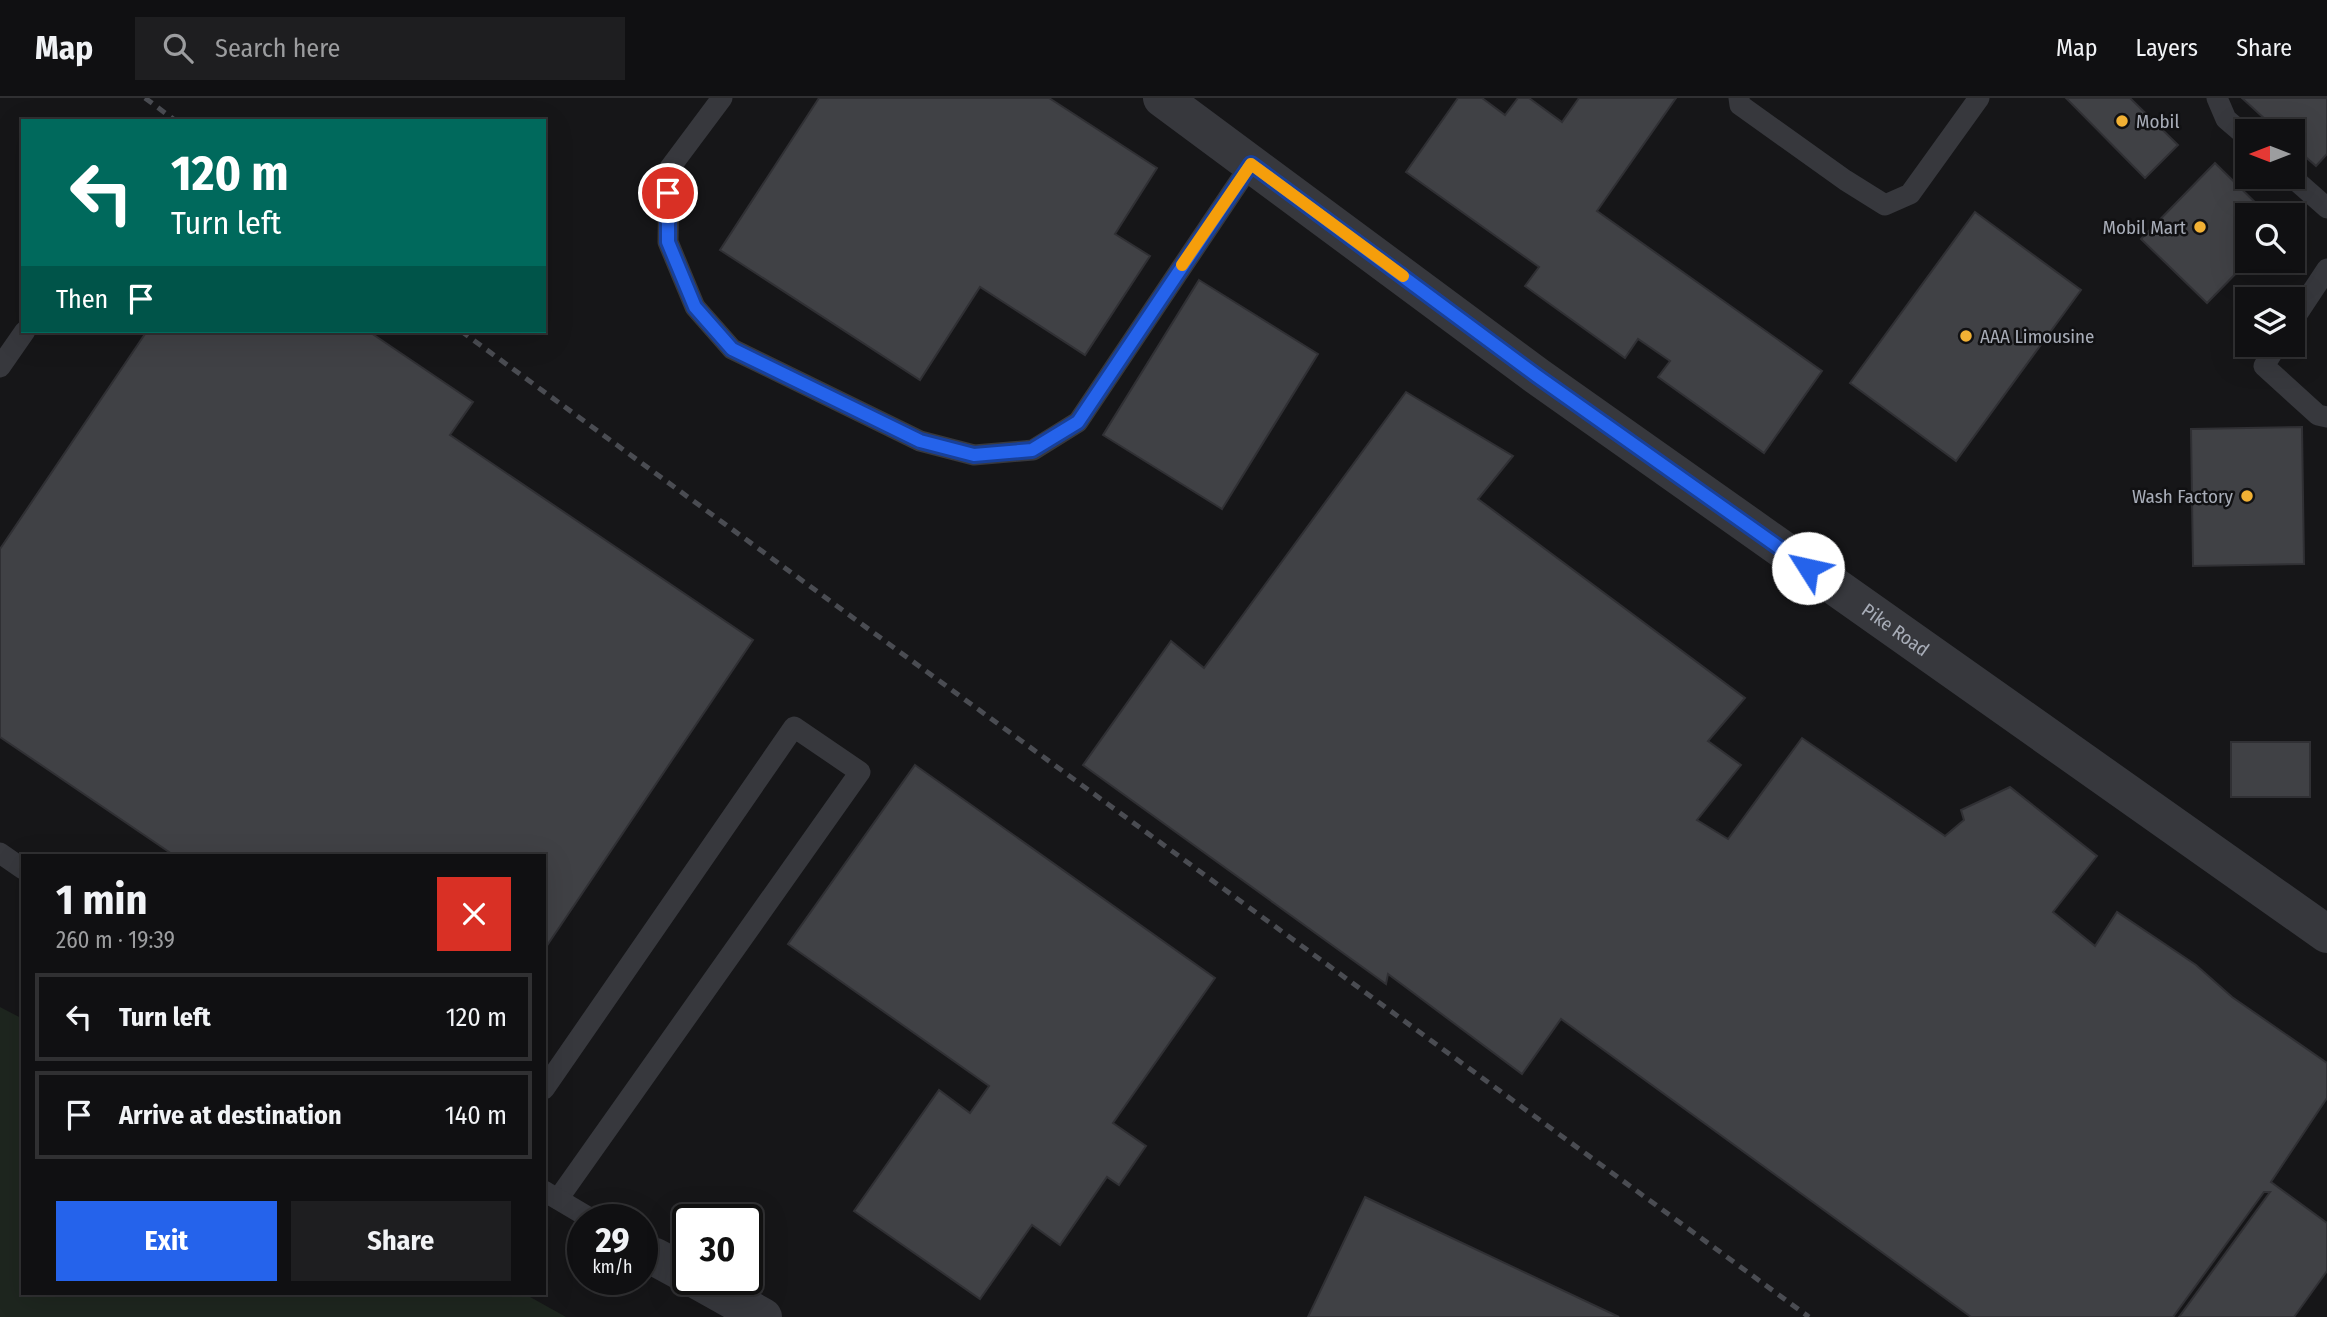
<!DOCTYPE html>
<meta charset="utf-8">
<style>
:root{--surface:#101012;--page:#1e1e20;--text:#f1f3f6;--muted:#9c9d9f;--line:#303032;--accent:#2563eb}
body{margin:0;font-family:"Fira Sans Condensed",sans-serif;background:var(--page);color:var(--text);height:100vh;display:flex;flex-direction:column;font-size:26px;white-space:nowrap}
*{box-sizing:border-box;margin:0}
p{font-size:23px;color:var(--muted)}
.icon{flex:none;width:38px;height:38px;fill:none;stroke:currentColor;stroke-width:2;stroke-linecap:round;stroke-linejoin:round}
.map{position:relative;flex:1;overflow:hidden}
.drawer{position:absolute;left:21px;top:756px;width:525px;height:441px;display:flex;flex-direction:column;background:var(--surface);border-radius:0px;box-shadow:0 7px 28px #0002,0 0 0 2px var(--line)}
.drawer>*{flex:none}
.hud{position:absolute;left:21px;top:21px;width:525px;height:214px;border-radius:0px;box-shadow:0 7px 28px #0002,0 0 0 2px var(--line);background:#00695c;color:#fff;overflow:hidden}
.needle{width:46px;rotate:270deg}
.fabs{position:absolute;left:2235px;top:21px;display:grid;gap:14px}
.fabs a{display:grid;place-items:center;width:70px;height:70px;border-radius:0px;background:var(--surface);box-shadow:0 7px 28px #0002,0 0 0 2px var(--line);font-size:35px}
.speed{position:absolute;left:567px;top:1106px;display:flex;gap:14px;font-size:35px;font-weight:700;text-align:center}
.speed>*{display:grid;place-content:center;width:91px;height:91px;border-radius:50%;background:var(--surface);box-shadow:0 7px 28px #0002,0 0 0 2px var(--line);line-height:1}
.speed small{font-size:18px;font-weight:400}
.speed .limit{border:4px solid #111;border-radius:10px;background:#fff;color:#111}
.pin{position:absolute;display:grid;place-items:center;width:60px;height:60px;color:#fff;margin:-30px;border:4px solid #fff;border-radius:50%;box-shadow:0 2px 7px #0007}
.me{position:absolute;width:77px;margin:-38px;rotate:305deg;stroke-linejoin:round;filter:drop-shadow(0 0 5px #0008)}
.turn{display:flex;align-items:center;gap:24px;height:147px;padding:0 35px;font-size:32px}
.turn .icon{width:91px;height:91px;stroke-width:2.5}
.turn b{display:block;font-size:49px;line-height:60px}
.then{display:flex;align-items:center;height:66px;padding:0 35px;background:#0003;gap:14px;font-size:26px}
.round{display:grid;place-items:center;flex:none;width:74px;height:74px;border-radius:0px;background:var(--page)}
.head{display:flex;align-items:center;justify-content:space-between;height:119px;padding:0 35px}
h1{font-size:42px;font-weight:700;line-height:52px}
.button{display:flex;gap:14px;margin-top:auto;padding:14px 35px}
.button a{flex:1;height:80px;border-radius:0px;background:var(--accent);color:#fff;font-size:28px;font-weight:700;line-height:80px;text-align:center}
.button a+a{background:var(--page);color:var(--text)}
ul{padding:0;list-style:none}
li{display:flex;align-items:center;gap:21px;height:88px;margin:0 14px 10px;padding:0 21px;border:4px solid var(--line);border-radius:0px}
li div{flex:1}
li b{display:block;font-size:26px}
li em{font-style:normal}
header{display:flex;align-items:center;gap:42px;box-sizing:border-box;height:98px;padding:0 35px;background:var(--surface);border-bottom:2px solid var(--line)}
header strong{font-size:33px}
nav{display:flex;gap:38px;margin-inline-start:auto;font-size:24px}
.search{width:490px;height:63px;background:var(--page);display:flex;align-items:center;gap:18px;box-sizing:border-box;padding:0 24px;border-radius:0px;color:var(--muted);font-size:26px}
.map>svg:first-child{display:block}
.green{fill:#1e261f}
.building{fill:#404145;stroke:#303034;stroke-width:2}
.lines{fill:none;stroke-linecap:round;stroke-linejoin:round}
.service{stroke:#37383d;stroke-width:21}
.minor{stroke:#37383d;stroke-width:38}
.rail{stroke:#4a4c52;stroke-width:5;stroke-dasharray:9 7;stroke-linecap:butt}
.route-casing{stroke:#184099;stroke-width:18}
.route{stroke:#2563eb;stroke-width:12}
.slow{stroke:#f59e0b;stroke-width:12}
.poi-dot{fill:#f2b134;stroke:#111113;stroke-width:2.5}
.labels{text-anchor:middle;stroke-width:5;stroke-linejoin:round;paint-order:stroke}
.poi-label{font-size:19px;fill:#a8adb8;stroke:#111113;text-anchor:start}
.street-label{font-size:19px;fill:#a8adb8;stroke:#111113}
</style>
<header>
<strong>Map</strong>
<div class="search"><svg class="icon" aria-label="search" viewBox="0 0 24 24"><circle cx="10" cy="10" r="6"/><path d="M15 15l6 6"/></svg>Search here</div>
<nav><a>Map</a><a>Layers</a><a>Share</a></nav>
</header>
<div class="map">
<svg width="2327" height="1219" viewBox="0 0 2327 1219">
<rect width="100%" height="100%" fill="#161618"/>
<polygon class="green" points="0,909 23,921 23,1195 523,1195 566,1219 0,1219"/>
<g class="building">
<polygon points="819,0 1049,0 1157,70 1115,136 1150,158 1085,257 980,189 920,282 720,152"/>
<polygon points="1458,0 1482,0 1505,17 1518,0 1529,0 1562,24 1579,0 1676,0 1597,113 1822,273 1764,355 1658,279 1670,263 1638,241 1625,260 1525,188 1539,169 1406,74"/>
<polygon points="2066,0 2130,0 2178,47 2145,80"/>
<polygon points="2242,0 2327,0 2327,56 2316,68 2292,47 2292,33 2278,33"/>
<polygon points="2215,65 2268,117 2247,117 2248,163 2207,205 2141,141"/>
<polygon points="1975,114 2081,192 1956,363 1850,285"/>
<polygon points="1199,182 1318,256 1222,411 1103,337"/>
<polygon points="147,233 368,233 473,304 450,337 753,542 544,852 544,758 175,758 0,639 0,451"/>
<polygon points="1406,294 1513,358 1478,401 1745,600 1708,643 1741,667 1697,722 1728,741 1802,640 1945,738 1964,722 1961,712 2010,689 2097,758 2053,814 2095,848 2117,814 2196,867 2232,899 2327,965 2327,1000 2271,1084 2327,1125 2327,1173 2294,1219 2179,1219 2270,1094 2264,1094 2173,1219 1971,1219 1561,921 1522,976 1388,876 1386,886 1083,667 1171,543 1204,570"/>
<polygon points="2302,329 2304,466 2193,468 2191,331"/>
<rect x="2231" y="644" width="79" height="55"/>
<polygon points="915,667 1215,880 1113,1025 1146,1048 1119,1087 1107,1079 1060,1147 1032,1127 980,1201 854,1113 939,992 970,1015 989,988 788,846"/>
<polygon points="1365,1099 1619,1219 1308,1219"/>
</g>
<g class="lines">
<g class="service">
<polyline points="722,0 669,71 668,144 695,209 732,251 920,343 974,357 1033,352 1078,324 1251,66"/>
<polyline points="1739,0 1740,7 1845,82 1885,107 1910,96 1979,0"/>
<polyline points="2217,0 2226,21 2247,39"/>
<polyline points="2292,79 2327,110"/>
<polyline points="2292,224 2327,171"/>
<polyline points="2277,247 2264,268 2318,317 2327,319"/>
<polyline points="0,269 25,233"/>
<polyline points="0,755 23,771"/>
<polyline points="544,991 794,629 860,674 558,1101"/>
<polyline points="544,1093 593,1122"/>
</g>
<g class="minor">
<path id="s1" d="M1162,0L1537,278L2327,836"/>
<polyline points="655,1159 688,1177"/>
<polyline points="695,1181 763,1219"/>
</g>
<g class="rail">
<polyline points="145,0 176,23"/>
<polyline points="461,233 1809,1219"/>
</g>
</g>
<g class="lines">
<defs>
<polyline id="route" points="668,95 668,144 695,209 732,251 920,343 974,357 1032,352 1078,324 1251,66 1537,278 1808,470"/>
</defs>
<use href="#route" class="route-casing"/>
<use href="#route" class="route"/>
<polyline class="slow" points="1182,167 1251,66 1403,178"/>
</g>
<g class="poi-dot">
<circle cx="2122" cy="23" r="7"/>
<circle cx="2200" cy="129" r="7"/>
<circle cx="1966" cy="238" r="7"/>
<circle cx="2247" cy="398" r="7"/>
</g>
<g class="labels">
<g class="poi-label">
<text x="2136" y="30">Mobil</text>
<text x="2186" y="136" text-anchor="end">Mobil Mart</text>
<text x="1980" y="245">AAA Limousine</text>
<text x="2233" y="405" text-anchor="end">Wash Factory</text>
</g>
<g class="street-label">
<text dy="7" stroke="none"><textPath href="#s1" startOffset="906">Pike Road</textPath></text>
</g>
</g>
</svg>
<div class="fabs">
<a><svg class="needle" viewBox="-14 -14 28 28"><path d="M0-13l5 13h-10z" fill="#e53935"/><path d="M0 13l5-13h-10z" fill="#9c9d9f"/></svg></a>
<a><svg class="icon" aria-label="search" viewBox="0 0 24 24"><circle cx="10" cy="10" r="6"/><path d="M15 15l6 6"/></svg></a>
<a><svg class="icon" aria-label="layers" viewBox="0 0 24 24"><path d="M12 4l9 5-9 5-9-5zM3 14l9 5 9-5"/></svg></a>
</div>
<div class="speed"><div>29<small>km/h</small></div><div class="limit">30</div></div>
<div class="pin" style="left:668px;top:95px;background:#d93025"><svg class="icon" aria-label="arrive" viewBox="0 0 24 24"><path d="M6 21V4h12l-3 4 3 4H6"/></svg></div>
<svg class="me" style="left:1808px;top:470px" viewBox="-20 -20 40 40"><circle r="19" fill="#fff"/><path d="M0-13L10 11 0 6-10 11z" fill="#2563eb"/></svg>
<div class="hud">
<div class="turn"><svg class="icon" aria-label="left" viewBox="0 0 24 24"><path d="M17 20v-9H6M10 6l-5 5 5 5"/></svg><div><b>120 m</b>Turn left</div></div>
<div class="then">Then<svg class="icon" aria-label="arrive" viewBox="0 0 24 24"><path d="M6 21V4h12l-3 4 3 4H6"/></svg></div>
</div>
<section class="drawer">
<div class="head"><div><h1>1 min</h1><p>260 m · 19:39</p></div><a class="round" style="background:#d93025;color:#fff"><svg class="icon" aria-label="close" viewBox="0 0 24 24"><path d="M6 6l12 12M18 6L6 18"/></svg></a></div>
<ul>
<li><svg class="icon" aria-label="left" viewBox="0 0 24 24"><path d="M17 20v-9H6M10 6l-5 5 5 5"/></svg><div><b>Turn left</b></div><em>120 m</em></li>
<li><svg class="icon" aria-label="arrive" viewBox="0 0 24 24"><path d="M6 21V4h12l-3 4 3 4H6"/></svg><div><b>Arrive at destination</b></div><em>140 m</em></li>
</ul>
<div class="button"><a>Exit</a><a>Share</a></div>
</section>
</div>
